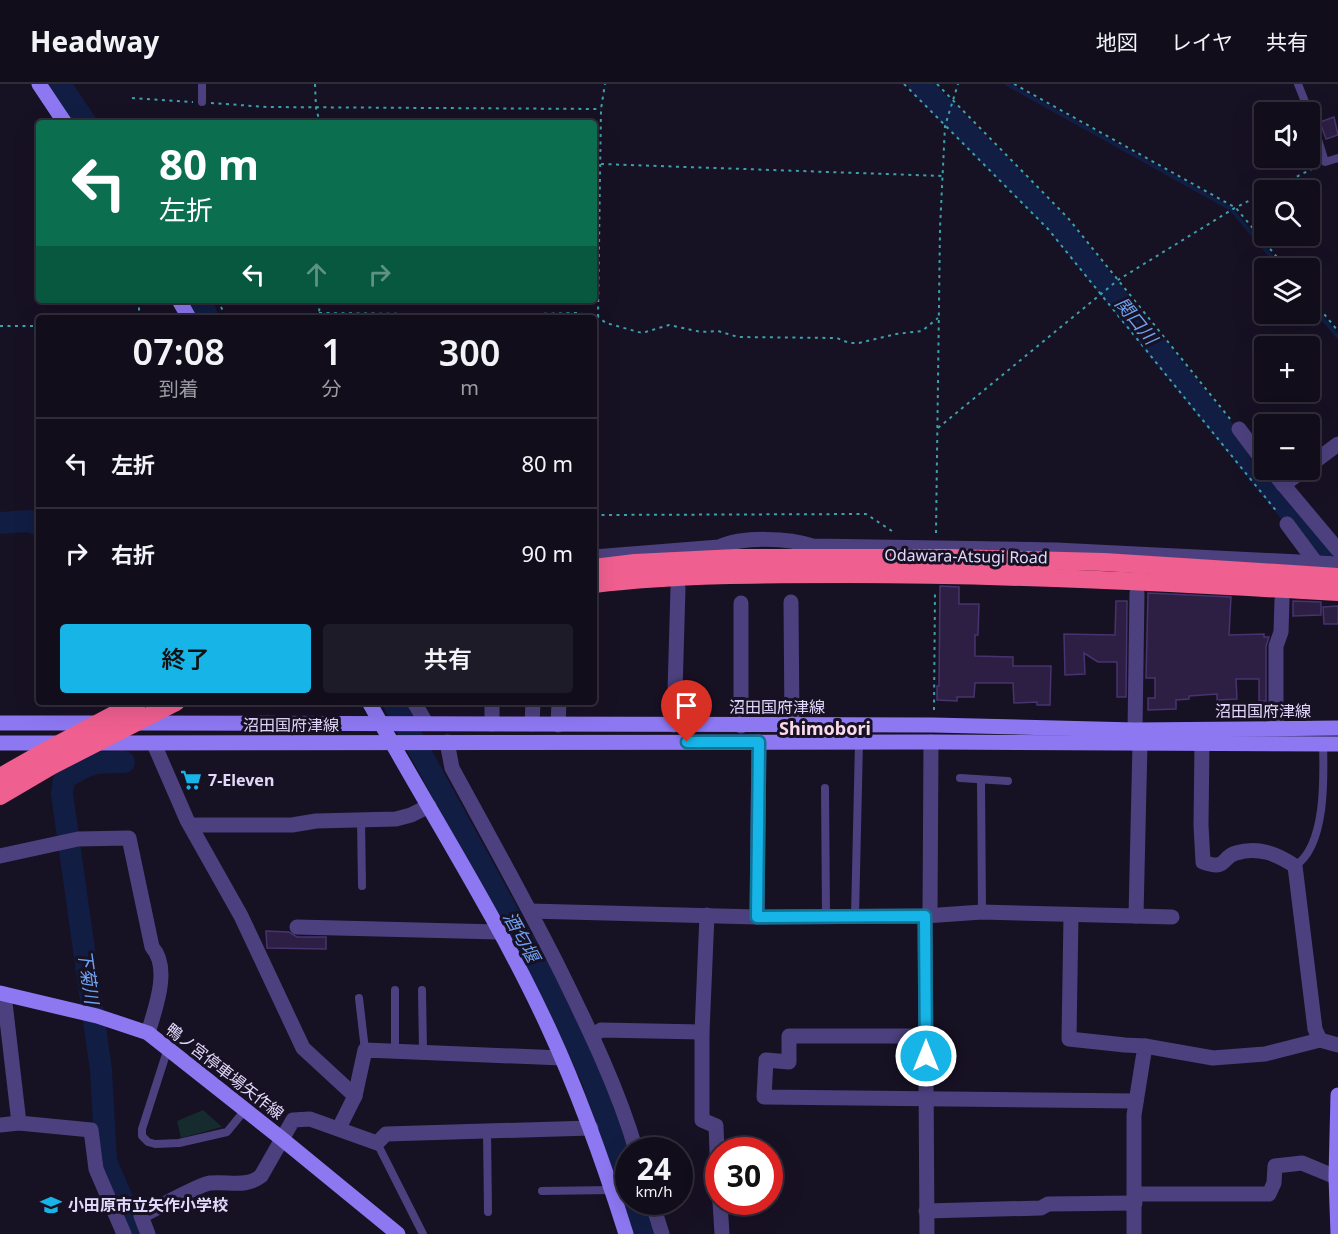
<!DOCTYPE html>
<html lang="ja">
<meta charset="utf-8">
<style>
:root{--surface:#110d1b;--page:#1e1b28;--text:#f1f3f6;--muted:#9c9ca3;--line:#302d3a;--accent:#17b4e8}
body{margin:0;font-family:"Noto Sans","Noto Sans JP",sans-serif;background:var(--page);color:var(--text);height:100vh;display:flex;flex-direction:column;font-size:22px;white-space:nowrap}
*{box-sizing:border-box;margin:0}
p{font-size:20px;color:var(--muted)}
.icon{flex:none;width:33px;height:33px;fill:none;stroke:currentColor;stroke-width:2;stroke-linecap:round;stroke-linejoin:round}
.map{position:relative;flex:1;overflow:hidden}
.drawer{position:absolute;left:36px;top:231px;width:561px;height:390px;display:flex;flex-direction:column;background:var(--surface);border-radius:6px;box-shadow:0 6px 24px #0002,0 0 0 2px var(--line)}
.drawer>*{flex:none}
.banner{position:absolute;left:36px;top:36px;width:561px;height:183px;border-radius:6px;box-shadow:0 6px 24px #0002,0 0 0 2px var(--line);background:#0b6e4f;color:#fff;overflow:hidden}
.tools{position:absolute;left:1254px;top:18px;display:grid;gap:12px}
.tools a{display:grid;place-items:center;width:66px;height:66px;border-radius:6px;background:var(--surface);box-shadow:0 6px 24px #0002,0 0 0 2px var(--line);font-size:30px}
.speed{position:absolute;left:615px;top:1053px;display:flex;gap:12px;font-size:30px;font-weight:700;text-align:center}
.speed>*{display:grid;place-content:center;width:78px;height:78px;border-radius:50%;background:var(--surface);box-shadow:0 6px 24px #0002,0 0 0 2px var(--line);line-height:1}
.speed small{font-size:15px;font-weight:400}
.speed .limit{border:9px solid #d22;background:#fff;color:#111}
.pin{position:absolute;display:grid;place-items:center;width:51px;height:51px;color:#fff;margin:-62px -26px;border-radius:50% 50% 50% 0;rotate:-45deg;box-shadow:0 0 6px #0007}
.pin .icon{rotate:45deg}
.me{position:absolute;width:66px;margin:-33px;rotate:0deg;stroke-linejoin:round;filter:drop-shadow(0 0 4px #0008)}
.turn{display:flex;align-items:center;gap:21px;height:126px;padding:0 24px;font-size:27px}
.turn .icon{width:78px;height:78px;stroke-width:2.5}
.turn b{display:block;font-size:42px;line-height:51px}
.lanes{display:flex;align-items:center;height:57px;padding:0 24px;background:#0003;justify-content:center;gap:30px;direction:ltr}
.lanes .off{opacity:.35}
.eta{display:flex;justify-content:space-evenly;align-items:center;height:102px;text-align:center}
.eta b{font-size:36px;font-weight:600;line-height:42px}
.action{display:flex;gap:12px;margin-top:auto;padding:12px 24px}
.action a{flex:1;height:69px;border-radius:6px;background:var(--accent);color:#111;font-size:24px;font-weight:600;line-height:69px;text-align:center}
.action a+a{background:var(--page);color:var(--text)}
ul{padding:0;list-style:none}
li{display:flex;align-items:center;gap:18px;height:90px;padding:0 24px;border-top:2px solid var(--line)}
li div{flex:1}
li b{display:block;font-size:22px}
li em{font-style:normal}
header{display:flex;align-items:center;gap:36px;box-sizing:border-box;height:84px;padding:0 30px;background:var(--surface);border-bottom:2px solid var(--line)}
header strong{font-size:28px}
nav{display:flex;gap:33px;margin-inline-start:auto;font-size:21px}
.map>svg:first-child{display:block}
.green{fill:#152b2d}
.lines{fill:none;stroke-linecap:round;stroke-linejoin:round}
.stream{stroke:#111d43;stroke-width:4}
.river{stroke:#111d43;stroke-width:22}
.building{fill:#2c1f43;stroke:#47336d;stroke-width:1.5}
.path{stroke:#3ba2ac;stroke-width:2;stroke-dasharray:3 4.5;stroke-linecap:butt}
.lane{stroke:#4c417e;stroke-width:8}
.street{stroke:#4c417e;stroke-width:15}
.secondary{stroke:#8d78f2;stroke-width:15}
.highway{stroke:#ef5f8f;stroke-width:18}
.route-casing{stroke:#0f7597;stroke-width:15}
.route{stroke:#17b4e8;stroke-width:10}
.labels{text-anchor:middle;stroke-width:6;stroke-linejoin:round;paint-order:stroke}
.street-label{font-size:16px;fill:#e1d8fb;stroke:#171124}
.poi-label{font-size:16px;font-weight:bold;fill:#e1d8fb;stroke:#171124;text-anchor:start}
.water-label{font-size:18px;font-style:italic;fill:#70a2f1;stroke:#171124}
.neighbourhood-label{font-size:18px;font-weight:bold;fill:#fbdaea;stroke:#171124}
</style>
<header>
<strong>Headway</strong>
<nav><a>地図</a><a>レイヤ</a><a>共有</a></nav>
</header>
<div class="map">
<svg width="1338" height="1150" viewBox="0 0 1338 1150">
<rect width="100%" height="100%" fill="#171124"/>
<polygon class="green" points="203,1026 222,1043 181,1054 177,1037"/>
<g class="lines">
<g class="stream">
<polyline points="1007,0 1231,125 1281,184"/>
<polyline points="1310,219 1338,253"/>
</g>
<g class="river">
<polyline points="60,0 86,39"/>
<polyline points="919,0 1055,137 1338,488"/>
<polyline points="200,216 208,234"/>
<polyline points="0,439 29,437 39,441"/>
<polyline points="393,618 556,917 592,995 628,1097"/>
<path d="M124,678C94,678 90,678 64,695L62,710L101,986L106,1077L137,1150"/>
<polyline points="635,1118 644,1150"/>
</g>
</g>
<g class="building">
<polygon points="1334,33 1338,51 1326,55 1320,38"/>
<polygon points="940,502 959,503 959,520 979,520 978,551 975,551 975,572 1013,573 1013,582 1051,582 1050,621 1037,621 1037,618 1014,619 1013,599 975,599 974,613 957,613 957,617 937,616 937,602 939,602"/>
<polygon points="1148,509 1231,513 1229,551 1264,550 1264,553 1269,553 1266,562 1266,617 1259,617 1259,595 1236,595 1237,615 1217,616 1217,610 1189,612 1189,615 1176,616 1176,625 1148,626 1148,614 1155,614 1155,594 1146,594"/>
<polygon points="1116,517 1127,517 1126,613 1117,613 1117,578 1098,578 1084,569 1085,590 1065,591 1064,550 1115,551"/>
<polygon points="1293,517 1321,518 1321,531 1293,532"/>
<polygon points="1338,522 1338,540 1324,540 1323,523"/>
<polygon points="266,847 289,848 297,853 326,853 326,865 267,864"/>
</g>
<g class="lines">
<g class="path">
<polyline points="315,0 316,24 320,39"/>
<polyline points="904,0 1048,145 1278,429"/>
<polyline points="937,0 1068,134 1231,336"/>
<polyline points="1014,0 1236,124 1286,184"/>
<polyline points="132,14 193,18"/>
<polyline points="211,19 267,23 601,25"/>
<polyline points="601,80 943,92"/>
<polyline points="1270,106 1316,83"/>
<polyline points="1310,213 1338,247"/>
<polyline points="218,216 226,234"/>
<polyline points="319,229 500,231 577,229 598,233 606,239 642,249 669,241 701,248 718,247 738,253 837,254 849,259 859,259 896,250 922,247 938,234"/>
<polyline points="598,233 601,25 605,0"/>
<polyline points="139,234 139,216"/>
<polyline points="316,234 319,229 320,216"/>
<polyline points="0,242 39,242"/>
<polyline points="938,344 1118,196 1233,125 1264,109"/>
<polyline points="594,431 866,430 895,449"/>
<polyline points="936,449 940,144 945,42 958,0"/>
<polyline points="934,626 935,506"/>
</g>
<g class="lane">
<polyline points="1298,0 1311,33 1325,78 1338,74"/>
<polyline points="202,18 202,0"/>
<polyline points="960,694 1008,697"/>
<polyline points="981,696 982,828"/>
<polyline points="825,704 826,833"/>
<polyline points="361,736 362,802"/>
<path d="M1295,782C1326,762 1324,694 1323,660"/>
<polyline points="855,832 859,658"/>
<polyline points="395,906 395,967"/>
<polyline points="422,906 423,968"/>
<polyline points="359,914 365,966"/>
<polyline points="168,964 142,1045 142,1052 148,1058 155,1060 179,1059 227,1048 245,1026"/>
<polyline points="487,1047 488,1128"/>
<polyline points="377,1059 423,1150"/>
<polyline points="542,1107 612,1106"/>
</g>
<g class="street">
<polyline points="1239,345 1264,378"/>
<polyline points="1310,381 1338,360"/>
<polyline points="1271,386 1338,466"/>
<polyline points="1283,401 1304,386"/>
<polyline points="1287,440 1319,483"/>
<path d="M594,473L719,463C743,452 789,454 813,462L1056,466L1338,480"/>
<polyline points="791,518 792,641"/>
<polyline points="741,519 741,642"/>
<polyline points="414,618 426,639"/>
<polyline points="492,640 492,618"/>
<polyline points="532,640 533,618"/>
<polyline points="558,641 559,618"/>
<polyline points="674,641 678,504"/>
<polyline points="1276,645 1276,562 1281,548 1282,516"/>
<polyline points="1135,646 1137,509"/>
<path d="M447,658L452,684C489,752 527,820 562,890C590,947 618,1005 636,1066"/>
<path d="M1202,659L1201,741L1203,778C1228,787 1221,773 1236,769C1258,762 1277,770 1295,782L1315,945L1320,956L1338,961"/>
<polyline points="154,660 187,736 241,832 303,964 355,1012"/>
<polyline points="192,743 196,741 292,741 316,737 396,735 411,731 429,722"/>
<path d="M0,772L78,755L129,754L152,863C171,884 155,925 148,949"/>
<polyline points="530,827 757,833 925,832 982,828 1136,832 1140,659"/>
<polyline points="707,831 702,948 702,1036 716,1042 718,1093"/>
<polyline points="930,831 931,658"/>
<polyline points="1071,831 1069,955 1125,961 1145,962 1134,1031 1134,1150"/>
<polyline points="925,832 927,1150"/>
<polyline points="1136,832 1172,833"/>
<polyline points="757,833 759,658"/>
<polyline points="297,843 499,848"/>
<polyline points="4,910 19,1039 91,1046 96,1085 124,1150"/>
<polyline points="592,952 601,946 702,948"/>
<polyline points="926,952 789,952 789,978 766,976 764,1013 1136,1017"/>
<polyline points="1145,962 1213,974 1265,970 1320,956"/>
<polyline points="0,1041 19,1039"/>
<polyline points="339,1044 355,1012 365,966 562,974"/>
<polyline points="1135,1110 1269,1110 1274,1099 1275,1082 1302,1079 1336,1093"/>
<polyline points="652,1118 662,1150"/>
<polyline points="720,1118 722,1150"/>
<polyline points="926,1127 1041,1124 1048,1120 1135,1119"/>
<path d="M148,1150L141,1132C156,1125 197,1101 210,1099C229,1097 246,1104 261,1092L293,1036L310,1035L377,1059L386,1050L591,1044"/>
</g>
<g class="secondary">
<polyline points="39,0 65,39"/>
<polyline points="179,216 189,234"/>
<path d="M369,618C429,727 497,832 549,945C580,1012 604,1080 626,1150"/>
<polyline points="0,639 99,639"/>
<polyline points="135,639 933,641 1135,646 1338,644"/>
<polyline points="0,659 60,659"/>
<polyline points="96,659 931,658 1338,660"/>
<polyline points="0,909 97,932 148,949 282,1055 398,1150"/>
<polyline points="1338,1150 1336,1093 1338,1011"/>
</g>
<g class="highway">
<polyline points="594,484 635,479 736,474 950,474 1104,478 1338,493"/>
<path d="M594,500C678,490 763,490 848,490C1012,490 1175,499 1338,508"/>
<polyline points="0,693 44,668 138,618"/>
<polyline points="0,712 51,682 176,618"/>
</g>
</g>
<g class="lines">
<defs>
<polyline id="route" points="687,658 759,658 757,833 925,832 926,972"/>
</defs>
<use href="#route" class="route-casing"/>
<use href="#route" class="route"/>
</g>
<defs>
<symbol id="supermarket-bare" viewBox="-9 -9 18 18"><path d="M-6-5.5h2.5l.6 2H6L4.5 2H-2.5L-4.4-4H-6ZM-1.5 3.2a1.3 1.3 0 1 0 .1 0ZM3 3.2a1.3 1.3 0 1 0 .1 0Z" fill="#17b4e8" stroke="#171124" stroke-width="2.5" paint-order="stroke"/></symbol>
<symbol id="school-bare" viewBox="-9 -9 18 18"><path d="M0-5L7-2L0 1L-7-2ZM-4 1L0 2.5L4 1V4Q0 6-4 4Z" fill="#17b4e8" stroke="#171124" stroke-width="2.5" paint-order="stroke"/></symbol>
</defs>
<g fill-rule="evenodd">
<use href="#supermarket-bare" x="176" y="681" width="30" height="30"/>
<use href="#school-bare" x="36" y="1106" width="30" height="30"/>
</g>
<g class="labels">
<g class="street-label">
<text transform="translate(966 472) rotate(1)" y="6">Odawara-Atsugi Road</text>
<text x="777" y="629">沼田国府津線</text>
<text x="1263" y="633">沼田国府津線</text>
<text x="291" y="647">沼田国府津線</text>
<text transform="translate(225 987) rotate(38)" y="6">鴨ノ宮停車場矢作線</text>
</g>
<g class="poi-label">
<text x="208" y="702">7-Eleven</text>
<text x="68" y="1127">小田原市立矢作小学校</text>
</g>
<g class="water-label">
<text transform="translate(1136 237) rotate(51)" y="6">関口川</text>
<text transform="translate(521 853) rotate(61)" y="6">酒匂堰</text>
<text transform="translate(88 893) rotate(82)" y="6">下菊川</text>
</g>
<g class="neighbourhood-label">
<text x="825" y="651">Shimobori</text>
</g>
</g>
</svg>
<div class="tools">
<a><svg class="icon" aria-label="sound" viewBox="0 0 24 24"><path d="M4 9h4l5-4v14l-5-4H4zM17 9q2 3 0 6"/></svg></a>
<a><svg class="icon" aria-label="search" viewBox="0 0 24 24"><circle cx="10" cy="10" r="6"/><path d="M15 15l6 6"/></svg></a>
<a><svg class="icon" aria-label="layers" viewBox="0 0 24 24"><path d="M12 4l9 5-9 5-9-5zM3 14l9 5 9-5"/></svg></a>
<a>+</a>
<a>−</a>
</div>
<div class="speed"><div>24<small>km/h</small></div><div class="limit">30</div></div>
<div class="pin" style="left:687px;top:658px;background:#d93025"><svg class="icon" aria-label="arrive" viewBox="0 0 24 24"><path d="M6 21V4h12l-3 4 3 4H6"/></svg></div>
<svg class="me" style="left:926px;top:972px" viewBox="-20 -20 40 40"><circle r="17" fill="#17b4e8" stroke="#fff" stroke-width="3"/><path d="M0-11L8 9 0 5-8 9z" fill="#fff"/></svg>
<div class="banner">
<div class="turn"><svg class="icon" aria-label="left" viewBox="0 0 24 24"><path d="M17 20v-9H6M10 6l-5 5 5 5"/></svg><div><b>80 m</b>左折</div></div>
<div class="lanes"><svg class="icon" aria-label="left" viewBox="0 0 24 24"><path d="M17 20v-9H6M10 6l-5 5 5 5"/></svg><svg class="icon off" aria-label="ahead" viewBox="0 0 24 24"><path d="M12 20V5M6 11l6-6 6 6"/></svg><svg class="icon off" aria-label="right" viewBox="0 0 24 24"><path d="M7 20v-9h11M14 6l5 5-5 5"/></svg></div>
</div>
<section class="drawer">
<div class="eta">
<div><b>07:08</b><p>到着</p></div>
<div><b>1</b><p>分</p></div>
<div><b>300</b><p>m</p></div>
</div>
<ul>
<li><svg class="icon" aria-label="left" viewBox="0 0 24 24"><path d="M17 20v-9H6M10 6l-5 5 5 5"/></svg><div><b>左折</b></div><em>80 m</em></li>
<li><svg class="icon" aria-label="right" viewBox="0 0 24 24"><path d="M7 20v-9h11M14 6l5 5-5 5"/></svg><div><b>右折</b></div><em>90 m</em></li>
</ul>
<div class="action"><a>終了</a><a>共有</a></div>
</section>
</div>
